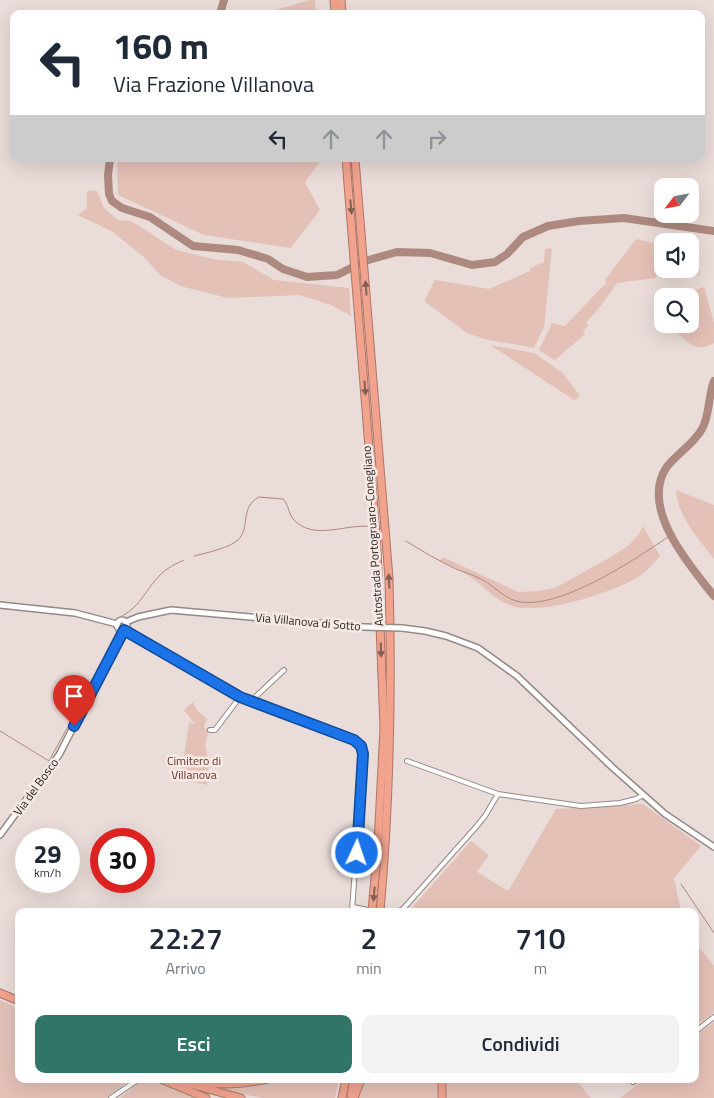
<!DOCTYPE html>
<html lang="it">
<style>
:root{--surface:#fff;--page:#f2f2f3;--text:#1f2937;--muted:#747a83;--accent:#317569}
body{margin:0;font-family:"Titillium Web",sans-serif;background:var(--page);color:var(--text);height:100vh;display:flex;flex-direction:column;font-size:19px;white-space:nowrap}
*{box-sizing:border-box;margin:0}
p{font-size:16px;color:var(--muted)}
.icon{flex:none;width:28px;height:28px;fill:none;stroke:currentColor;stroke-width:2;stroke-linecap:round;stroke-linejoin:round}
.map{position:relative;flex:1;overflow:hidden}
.side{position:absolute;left:15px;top:908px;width:684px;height:175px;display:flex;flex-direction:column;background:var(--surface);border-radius:10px;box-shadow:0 5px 20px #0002}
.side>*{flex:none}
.top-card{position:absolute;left:10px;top:10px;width:695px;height:152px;border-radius:10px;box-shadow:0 5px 20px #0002;background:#fff;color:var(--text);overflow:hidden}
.needle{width:32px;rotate:238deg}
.controls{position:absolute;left:654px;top:178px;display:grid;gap:10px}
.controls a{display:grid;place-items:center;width:45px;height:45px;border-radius:10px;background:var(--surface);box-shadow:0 5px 20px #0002;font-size:25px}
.speed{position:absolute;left:15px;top:828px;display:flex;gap:10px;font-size:25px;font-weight:700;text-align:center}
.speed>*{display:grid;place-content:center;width:65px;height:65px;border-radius:50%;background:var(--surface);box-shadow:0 5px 20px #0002;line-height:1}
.speed small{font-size:12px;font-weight:400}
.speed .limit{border:8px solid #d22;background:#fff;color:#111}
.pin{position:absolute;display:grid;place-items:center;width:42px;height:42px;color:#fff;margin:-51px -21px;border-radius:50% 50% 50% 0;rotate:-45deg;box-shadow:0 0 5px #0007}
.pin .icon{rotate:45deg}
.me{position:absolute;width:55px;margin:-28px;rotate:3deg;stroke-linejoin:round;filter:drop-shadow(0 0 4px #0008)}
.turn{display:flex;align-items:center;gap:18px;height:105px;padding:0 20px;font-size:22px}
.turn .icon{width:65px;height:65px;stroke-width:2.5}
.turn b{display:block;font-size:35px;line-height:42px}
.lanes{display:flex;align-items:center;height:48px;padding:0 20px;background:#0003;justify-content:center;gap:25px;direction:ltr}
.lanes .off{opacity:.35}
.eta{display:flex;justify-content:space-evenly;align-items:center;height:85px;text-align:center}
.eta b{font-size:30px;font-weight:600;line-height:35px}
.primary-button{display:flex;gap:10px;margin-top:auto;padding:10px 20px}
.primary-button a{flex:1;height:58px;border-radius:10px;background:var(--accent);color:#fff;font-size:20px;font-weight:600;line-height:58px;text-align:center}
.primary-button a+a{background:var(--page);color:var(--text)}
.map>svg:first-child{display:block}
.green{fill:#e4c1b7}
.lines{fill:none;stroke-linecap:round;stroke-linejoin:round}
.stream{stroke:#ae897f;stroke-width:1}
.river{stroke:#ae897f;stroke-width:8}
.street-casing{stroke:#958985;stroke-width:6}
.secondary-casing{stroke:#958985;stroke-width:8}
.highway-casing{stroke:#ab7768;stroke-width:9}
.street{stroke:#fff;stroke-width:4}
.secondary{stroke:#fff;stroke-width:5}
.highway{stroke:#f1a38d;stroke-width:7}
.secondary-bridge-casing{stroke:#958985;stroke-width:8;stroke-linecap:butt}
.highway-bridge-casing{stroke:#ab7768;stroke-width:9;stroke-linecap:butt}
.secondary-bridge{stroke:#fff;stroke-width:5}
.highway-bridge{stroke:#f1a38d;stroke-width:7}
.oneway{fill:#845e53}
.route-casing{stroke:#114b97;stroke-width:12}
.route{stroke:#1a73e8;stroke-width:9}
.labels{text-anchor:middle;stroke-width:5;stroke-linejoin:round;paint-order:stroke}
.street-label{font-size:12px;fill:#2a2523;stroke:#f7e9e5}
.park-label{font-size:12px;fill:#663325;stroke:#f7e9e5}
</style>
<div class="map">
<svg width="714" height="1098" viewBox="0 0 714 1098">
<rect width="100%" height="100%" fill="#eadcd8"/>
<g class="green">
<polygon points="309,0 315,0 316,14 263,14"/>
<polygon points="117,159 322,159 305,182 320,210 291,248 204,235 118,195"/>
<polygon points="89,190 97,191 104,208 118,220 130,221 138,225 176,250 213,259 243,262 274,280 349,288 351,316 331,305 299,295 228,298 180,286 160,275 145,258 113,232 78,215 87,208 87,192"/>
<polygon points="636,239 660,244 661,256 656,278 617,283 600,307 586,323 588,326 583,331 585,334 555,360 539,350 552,323 565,326 607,282 605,280"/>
<polygon points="690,246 695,247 700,274 690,278 687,269 690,269"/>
<polygon points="552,248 544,327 534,348 484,339 467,333 424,301 435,280 489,289 530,271 530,268 544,262 545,249"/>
<path d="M704,287L714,323V343C692,356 684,336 669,326V324H690V296H662V299L661,292L685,293Z"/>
<polygon points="490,345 534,353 563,373 580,396 574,400"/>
<path d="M676,490L714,505V559C698,538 678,517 676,490Z"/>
<path d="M643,526L660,556C654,563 648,570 641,575C617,592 544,614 515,607C500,603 489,592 477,582C467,573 452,567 440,561L443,557L518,592L539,591L555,588L611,557L629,545L639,534Z"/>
<polygon points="193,702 197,710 208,720 205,722 204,728 209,729 205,745 209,763 207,785 178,779 184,756 189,723 195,724 184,710"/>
<polygon points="643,804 701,846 674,878 681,911 409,911 471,841 489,855 477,872 508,891 556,809"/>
<polygon points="695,942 714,966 714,1012 695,1027"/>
<polygon points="0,1000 19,1009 19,1079 131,1079 106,1098 0,1098"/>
<polygon points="714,1022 714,1098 620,1098 644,1079 695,1079 695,1037"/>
<polygon points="144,1079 150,1079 193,1098 120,1098"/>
<polygon points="272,1079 339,1079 335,1098 262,1098 204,1085 254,1084"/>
<polygon points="364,1079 436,1079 438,1085 437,1098 358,1098"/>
<polygon points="446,1079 575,1079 591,1098 445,1098 447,1088"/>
</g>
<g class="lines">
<g class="stream">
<path d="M406,541C422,551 439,561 456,569C464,572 473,575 481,579C493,585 503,597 516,601C558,612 637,558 671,535"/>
<path d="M194,556C206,553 229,548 238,540C251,527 239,508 259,497L283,499C289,505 288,513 294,520C315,542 348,522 373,527"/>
<path d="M122,616C140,607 146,589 160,575C167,568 175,564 184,560"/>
<polyline points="0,731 49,761 98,672"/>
<polyline points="681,884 714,933"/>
</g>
<g class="river">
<polyline points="220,14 224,0"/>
<polyline points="110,159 108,175 109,194 112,201 122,208 150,217 193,246 238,250 268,259 283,269 307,277 337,275 365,261 397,252 430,253 472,265 495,262 507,254 523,237 548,226 579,221 624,218 714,231"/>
<path d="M714,381C708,396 710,415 702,429C693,445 676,454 666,468C640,509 690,566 714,596"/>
</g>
<defs>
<g id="street">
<polyline points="124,630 240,697 354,740 361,746 363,754 352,911"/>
<polyline points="251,701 284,670"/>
<polyline points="210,730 215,730 240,697"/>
<polyline points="407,761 498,794 581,806 620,803 636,799 643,795"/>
<polyline points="353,907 373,911"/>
<polyline points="399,911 403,909 476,827 485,816 498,794"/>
<polyline points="695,1032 714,1017"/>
<polyline points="633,1082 637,1079"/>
<polyline points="111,1098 139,1079"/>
</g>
<g id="secondary">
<polyline points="0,605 75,613 117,624"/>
<circle cx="122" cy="625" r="5"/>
<polyline points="126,622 138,617 171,610 363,627"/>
<polyline points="402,628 425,631 446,636 478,648 517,676 612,767 665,814 714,847"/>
<polyline points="0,835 59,755 123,630"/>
</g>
<g id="highway">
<polyline points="334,0 335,14"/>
<polyline points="341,0 342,14"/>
<polyline points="346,159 377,548 384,728 378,843"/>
<path d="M355,159L389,578C392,689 390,800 380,911"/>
<polyline points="0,993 19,1001"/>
<polyline points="161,1079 206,1098"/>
<polyline points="172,1079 241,1098"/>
<path d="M188,1079C214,1086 241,1085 267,1079"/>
<polyline points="442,1079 442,1098"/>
<polyline points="351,1095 354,1079"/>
<polyline points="342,1098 346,1079"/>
<polyline points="354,1098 361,1079"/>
</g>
</defs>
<use href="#street" class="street-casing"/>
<use href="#secondary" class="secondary-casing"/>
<use href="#highway" class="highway-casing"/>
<use href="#street" class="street"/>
<use href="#secondary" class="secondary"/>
<use href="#highway" class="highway"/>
<defs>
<polyline id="secondary-bridge" points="363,627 402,628"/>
<polyline id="highway-bridge" points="372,911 378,843"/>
</defs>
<use href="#secondary-bridge" class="secondary-bridge-casing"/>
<use href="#highway-bridge" class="highway-bridge-casing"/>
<use href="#secondary-bridge" class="secondary-bridge"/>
<use href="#highway-bridge" class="highway-bridge"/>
</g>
<defs><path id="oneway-solid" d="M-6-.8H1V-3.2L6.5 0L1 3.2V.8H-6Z" transform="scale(1.25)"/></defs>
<g class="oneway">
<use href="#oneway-solid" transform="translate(351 207) rotate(85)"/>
<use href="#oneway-solid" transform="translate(366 288) rotate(-94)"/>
<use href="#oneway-solid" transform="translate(365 388) rotate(86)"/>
<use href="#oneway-solid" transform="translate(389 581) rotate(-93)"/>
<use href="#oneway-solid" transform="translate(381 650) rotate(88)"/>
<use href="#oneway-solid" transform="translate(374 894) rotate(95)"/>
</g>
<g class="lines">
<defs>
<polyline id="route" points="74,726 124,630 240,697 354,740 361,746 363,754 357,853"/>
</defs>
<use href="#route" class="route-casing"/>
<use href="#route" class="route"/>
</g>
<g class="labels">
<g class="street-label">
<text transform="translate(373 536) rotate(-94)" y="4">Autostrada Portogruaro-Conegliano</text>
<text transform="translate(308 622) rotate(5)" y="4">Via Villanova di Sotto</text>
<text transform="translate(36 787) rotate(-54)" y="4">Via del Bosco</text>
</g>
<g class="park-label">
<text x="194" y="765">Cimitero di<tspan x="194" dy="14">Villanova</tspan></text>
</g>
</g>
</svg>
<div class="controls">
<a><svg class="needle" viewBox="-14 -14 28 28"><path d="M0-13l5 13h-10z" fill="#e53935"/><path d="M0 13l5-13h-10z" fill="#747a83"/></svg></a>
<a><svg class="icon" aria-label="sound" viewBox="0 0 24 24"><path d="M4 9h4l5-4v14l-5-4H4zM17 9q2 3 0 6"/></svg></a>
<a><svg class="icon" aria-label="search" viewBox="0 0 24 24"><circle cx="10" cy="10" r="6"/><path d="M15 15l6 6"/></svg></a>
</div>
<div class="speed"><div>29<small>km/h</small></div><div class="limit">30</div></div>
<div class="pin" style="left:74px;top:726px;background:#d93025"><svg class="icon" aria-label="arrive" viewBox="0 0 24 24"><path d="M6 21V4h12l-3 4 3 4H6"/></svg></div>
<svg class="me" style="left:357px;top:853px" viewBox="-20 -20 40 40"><circle r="17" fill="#1a73e8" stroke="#fff" stroke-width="3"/><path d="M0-11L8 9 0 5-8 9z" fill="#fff"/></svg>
<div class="top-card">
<div class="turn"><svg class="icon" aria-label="left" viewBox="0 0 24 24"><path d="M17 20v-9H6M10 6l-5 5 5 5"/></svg><div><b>160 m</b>Via Frazione Villanova</div></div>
<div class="lanes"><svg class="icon" aria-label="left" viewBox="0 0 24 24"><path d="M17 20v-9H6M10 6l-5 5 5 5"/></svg><svg class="icon off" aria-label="ahead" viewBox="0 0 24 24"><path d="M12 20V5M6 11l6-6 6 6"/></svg><svg class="icon off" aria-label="ahead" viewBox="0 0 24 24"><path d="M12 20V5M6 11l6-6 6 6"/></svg><svg class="icon off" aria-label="right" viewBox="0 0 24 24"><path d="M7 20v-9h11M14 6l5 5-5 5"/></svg></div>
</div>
<section class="side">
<div class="eta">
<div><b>22:27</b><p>Arrivo</p></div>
<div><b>2</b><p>min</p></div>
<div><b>710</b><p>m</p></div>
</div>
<div class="primary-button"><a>Esci</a><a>Condividi</a></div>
</section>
</div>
